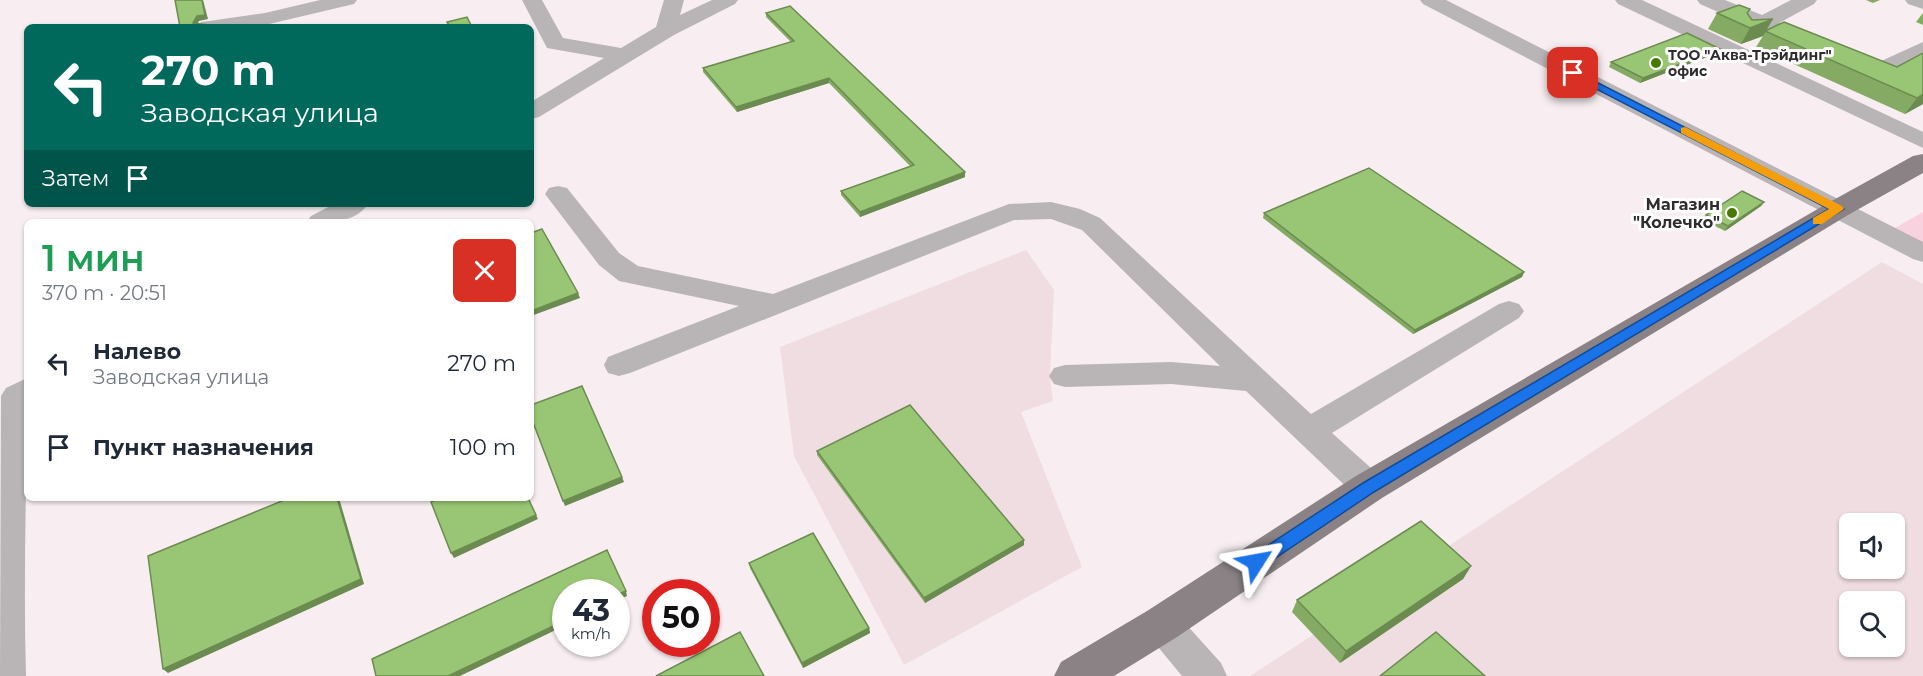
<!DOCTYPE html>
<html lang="ru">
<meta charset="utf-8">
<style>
:root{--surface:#fff;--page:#f6f6f7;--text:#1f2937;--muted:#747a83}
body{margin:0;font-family:Montserrat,sans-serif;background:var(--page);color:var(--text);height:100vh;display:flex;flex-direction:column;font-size:22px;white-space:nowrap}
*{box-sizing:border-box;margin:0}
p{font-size:20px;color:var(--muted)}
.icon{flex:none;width:33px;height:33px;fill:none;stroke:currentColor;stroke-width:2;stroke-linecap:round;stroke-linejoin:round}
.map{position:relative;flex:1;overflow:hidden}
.drawer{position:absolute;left:24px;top:219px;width:510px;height:282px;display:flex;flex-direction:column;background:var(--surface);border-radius:9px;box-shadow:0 2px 4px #0004}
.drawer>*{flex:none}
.banner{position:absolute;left:24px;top:24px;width:510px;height:183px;border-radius:9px;box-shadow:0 2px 4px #0004;background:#00695c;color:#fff;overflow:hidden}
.buttons{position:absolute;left:1839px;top:513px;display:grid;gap:12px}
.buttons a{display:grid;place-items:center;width:66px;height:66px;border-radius:9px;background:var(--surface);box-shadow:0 2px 4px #0004;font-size:30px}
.speed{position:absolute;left:552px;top:579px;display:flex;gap:12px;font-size:30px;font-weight:700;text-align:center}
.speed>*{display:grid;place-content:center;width:78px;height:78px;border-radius:50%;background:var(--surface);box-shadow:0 2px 4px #0004;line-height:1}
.speed small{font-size:15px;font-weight:400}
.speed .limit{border:9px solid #d22;background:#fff;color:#111}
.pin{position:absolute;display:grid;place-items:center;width:51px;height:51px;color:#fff;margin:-26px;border-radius:12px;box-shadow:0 3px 9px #0006}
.me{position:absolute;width:66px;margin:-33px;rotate:56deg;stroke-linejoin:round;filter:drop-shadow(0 0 4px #0008)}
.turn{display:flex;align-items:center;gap:21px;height:126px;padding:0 18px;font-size:27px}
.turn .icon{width:78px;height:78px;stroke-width:2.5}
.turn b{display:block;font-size:42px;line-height:51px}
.then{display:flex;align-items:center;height:57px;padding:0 18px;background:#0003;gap:12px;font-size:22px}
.round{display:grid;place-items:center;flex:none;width:63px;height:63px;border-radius:9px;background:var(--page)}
.summary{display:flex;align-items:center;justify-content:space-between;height:102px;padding:0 18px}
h1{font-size:36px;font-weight:600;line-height:45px;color:#1e9e55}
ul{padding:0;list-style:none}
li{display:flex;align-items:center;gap:18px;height:84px;padding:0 18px}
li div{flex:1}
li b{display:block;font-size:22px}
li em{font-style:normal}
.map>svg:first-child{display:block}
.built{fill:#efdde2;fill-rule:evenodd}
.green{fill:#f8d3df}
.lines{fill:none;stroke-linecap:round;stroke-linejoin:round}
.minor{fill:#b9b5b6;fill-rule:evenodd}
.major{fill:#8a8285;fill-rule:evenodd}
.wall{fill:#84aa64}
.shaded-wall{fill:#6b8b51}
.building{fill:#99c674;stroke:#6b8b51;stroke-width:1.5}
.route{fill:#1a73e8;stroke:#114b97;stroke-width:1.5}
.slow{fill:#f59e0b}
.poi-dot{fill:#487901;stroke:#fefefe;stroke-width:2}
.labels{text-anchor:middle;stroke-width:6;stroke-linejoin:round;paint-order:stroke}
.far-poi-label{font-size:14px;font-weight:bold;fill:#2f2c2d;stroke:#fefefe;text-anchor:start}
.poi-label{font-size:16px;font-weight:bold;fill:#2f2c2d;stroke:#fefefe;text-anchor:end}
</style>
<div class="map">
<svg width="1923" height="676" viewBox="0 0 1923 676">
<rect width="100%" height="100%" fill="#f8eef1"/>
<g class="built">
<polygon points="1026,250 1054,290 1050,376 1053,401 1021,412 1082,567 904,665 794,456 780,347"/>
<path d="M1882,262L1923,284V676H1250ZM1850,524H1894V568H1850ZM1850,602H1894V646H1850Z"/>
</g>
<polygon class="green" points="1923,212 1923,245 1893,229"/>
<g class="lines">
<g class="minor">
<polygon points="320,0 357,0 354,4 265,25 198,27 201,22 209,21 265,13"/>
<polygon points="522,0 542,0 563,38 621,48 656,27 664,0 684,0 680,15 712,0 738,0 735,4 674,35 539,117 531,119 531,102 604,58 547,48"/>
<polygon points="1420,0 1446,0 1923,242 1923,262 1913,259 1423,4"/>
<polygon points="1615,0 1642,0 1923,132 1923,148 1618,4"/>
<polygon points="1697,0 1725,0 1762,15 1791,0 1817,0 1814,4 1779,23 1818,38 1821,43 1818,48 1810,50 1763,31 1751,35 1743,34 1740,29 1745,24 1700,4"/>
<polygon points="1905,0 1923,0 1923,9 1908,4"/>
<polygon points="1923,42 1923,58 1881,77 1846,67 1843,62 1846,57 1854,55 1879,62"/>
<polygon points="558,186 567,188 619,253 638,266 773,294 1009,204 1051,202 1080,209 1100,218 1311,414 1499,304 1509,301 1519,304 1524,311 1519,318 1332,433 1381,477 1386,487 1381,497 1369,501 1357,497 1246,391 1171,384 1065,387 1054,384 1049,376 1054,368 1065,365 1171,362 1220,366 1082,230 1051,219 1014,220 630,373 619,376 608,373 604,365 608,357 739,306 619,281 599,265 545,194 549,188"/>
<path d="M334,204H368C355,224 328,222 307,222L311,216Z"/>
<path d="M27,378C27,478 23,576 26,676H0L1,396L6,388Z"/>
<polygon points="1162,607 1175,612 1221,663 1227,676 1182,676 1149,636 1143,624 1149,612"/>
</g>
<polygon class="major" points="1923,154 1923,173 1848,215 1382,498 1177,637 1114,676 1054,676 1061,662 1147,611 1356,476 1828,203 1913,156"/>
</g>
<g class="wall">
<polygon points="1866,0 1880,0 1873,3"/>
<polygon points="1750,9 1747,14 1752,20 1767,30 1897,67 1923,104 1905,114 1756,47 1763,36 1741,44 1708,29 1717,13"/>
<polygon points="766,13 965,172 965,177 860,217 841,195 841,191 910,166 829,83 737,112 703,72 703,68 791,42 766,17"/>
<polygon points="1923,13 1923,25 1916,22"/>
<polygon points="1720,49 1717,53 1640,83 1609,67 1611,62"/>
<polygon points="1764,202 1761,206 1725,231 1703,220 1706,215"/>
<polygon points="1264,213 1524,272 1522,277 1413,334 1263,218"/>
<polygon points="817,451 1024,545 925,603 817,455"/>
<polygon points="749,563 869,628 870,633 803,668 750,568"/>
<polygon points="1471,566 1463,579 1340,663 1292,612 1297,600"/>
</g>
<g class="shaded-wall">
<polygon points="202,0 203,0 208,19 199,21 196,27 193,23"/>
<polygon points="1773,19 1763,36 1741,44 1750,28"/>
<polygon points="1720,49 1717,53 1640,83 1643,78"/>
<polygon points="829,78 829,83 737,112 736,107"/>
<polygon points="1923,94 1923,104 1905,114 1917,98"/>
<polygon points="965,172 965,177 860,217 860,212"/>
<polygon points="1764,202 1761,206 1725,231 1728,226"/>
<polygon points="1524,272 1522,277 1413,334 1415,330"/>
<polygon points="578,293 580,298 531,316 531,311"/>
<polygon points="622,477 624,482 565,506 563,501"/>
<polygon points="337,498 339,498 364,584 168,673 163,669"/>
<polygon points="528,498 538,519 454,558 451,553"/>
<polygon points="1024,540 1024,545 925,603 924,598"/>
<polygon points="1471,566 1463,579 1340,663 1346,651"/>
<polygon points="626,591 627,596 616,601 616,595"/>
<polygon points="566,620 566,625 460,676 448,676"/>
<polygon points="869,628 870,633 803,668 802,663"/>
</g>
<g class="building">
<polygon points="175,0 202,0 205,15 197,16 193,23 208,25 208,27 180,27"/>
<polygon points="1739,5 1750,9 1747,13 1752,20 1773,19 1750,28 1717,13"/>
<polygon points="790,6 965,172 860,212 841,191 914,165 829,78 736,107 703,68 794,41 766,13"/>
<polygon points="467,17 472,27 450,27 447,22"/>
<polygon points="1784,22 1897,67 1923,53 1923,94 1917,98 1765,31"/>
<polygon points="1687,33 1720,49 1643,78 1611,62"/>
<polygon points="1369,168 1524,272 1415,330 1264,213"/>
<polygon points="1742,191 1764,202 1728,226 1706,215"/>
<polygon points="542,229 578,293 531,311 531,233"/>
<polygon points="582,386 622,477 563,501 531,417 531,405"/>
<polygon points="910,405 1024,540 924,598 817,451"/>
<polygon points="289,498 337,498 361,579 163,669 148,556"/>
<polygon points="440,498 528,498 536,515 451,553 431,502"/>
<polygon points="1421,521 1471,566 1346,651 1297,600"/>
<polygon points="813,533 869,628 802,663 749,563"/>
<polygon points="607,550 626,591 616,595 616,592 566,592 566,620 448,676 376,676 372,659"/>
<polygon points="740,632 764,676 656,676"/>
<polygon points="1436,632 1485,676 1380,676"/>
</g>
<polygon class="route" points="1573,70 1844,209 1374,492 1262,567 1256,569 1250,567 1248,562 1250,557 1363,483 1829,209 1569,75 1568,73"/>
<polygon class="slow" points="1685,127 1842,206 1844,209 1822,224 1813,224 1813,218 1829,209 1681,133 1681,128"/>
<g class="poi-dot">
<circle cx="1656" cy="63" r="6"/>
<circle cx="1732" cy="213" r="6"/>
</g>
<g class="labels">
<g class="far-poi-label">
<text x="1668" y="60">ТОО "Аква-Трэйдинг"<tspan x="1668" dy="16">офис</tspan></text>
</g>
<g class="poi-label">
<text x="1720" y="210">Магазин<tspan x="1720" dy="18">"Колечко"</tspan></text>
</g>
</g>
</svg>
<div class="buttons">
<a><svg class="icon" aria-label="sound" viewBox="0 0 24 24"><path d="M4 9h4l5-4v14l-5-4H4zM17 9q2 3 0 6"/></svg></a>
<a><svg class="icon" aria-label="search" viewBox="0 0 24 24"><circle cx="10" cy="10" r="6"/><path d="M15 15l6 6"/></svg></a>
</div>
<div class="speed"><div>43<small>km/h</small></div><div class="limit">50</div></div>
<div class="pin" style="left:1573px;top:73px;background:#d93025"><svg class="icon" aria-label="arrive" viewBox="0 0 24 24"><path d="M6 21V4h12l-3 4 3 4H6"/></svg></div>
<svg class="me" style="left:1256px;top:562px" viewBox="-20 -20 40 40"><path d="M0-17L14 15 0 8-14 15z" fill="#1a73e8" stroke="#fff" stroke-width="4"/></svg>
<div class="banner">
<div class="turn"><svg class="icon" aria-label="left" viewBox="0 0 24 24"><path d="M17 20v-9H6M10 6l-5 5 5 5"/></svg><div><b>270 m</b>Заводская улица</div></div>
<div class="then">Затем<svg class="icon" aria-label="arrive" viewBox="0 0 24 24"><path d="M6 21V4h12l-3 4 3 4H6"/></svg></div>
</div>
<section class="drawer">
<div class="summary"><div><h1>1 мин</h1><p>370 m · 20:51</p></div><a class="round" style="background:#d93025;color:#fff"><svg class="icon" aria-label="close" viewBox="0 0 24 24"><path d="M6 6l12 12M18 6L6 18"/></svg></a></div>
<ul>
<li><svg class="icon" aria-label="left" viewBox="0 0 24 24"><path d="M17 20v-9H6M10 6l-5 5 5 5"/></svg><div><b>Налево</b><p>Заводская улица</p></div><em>270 m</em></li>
<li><svg class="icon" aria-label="arrive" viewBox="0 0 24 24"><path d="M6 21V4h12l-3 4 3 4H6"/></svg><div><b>Пункт назначения</b></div><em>100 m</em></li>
</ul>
</section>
</div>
